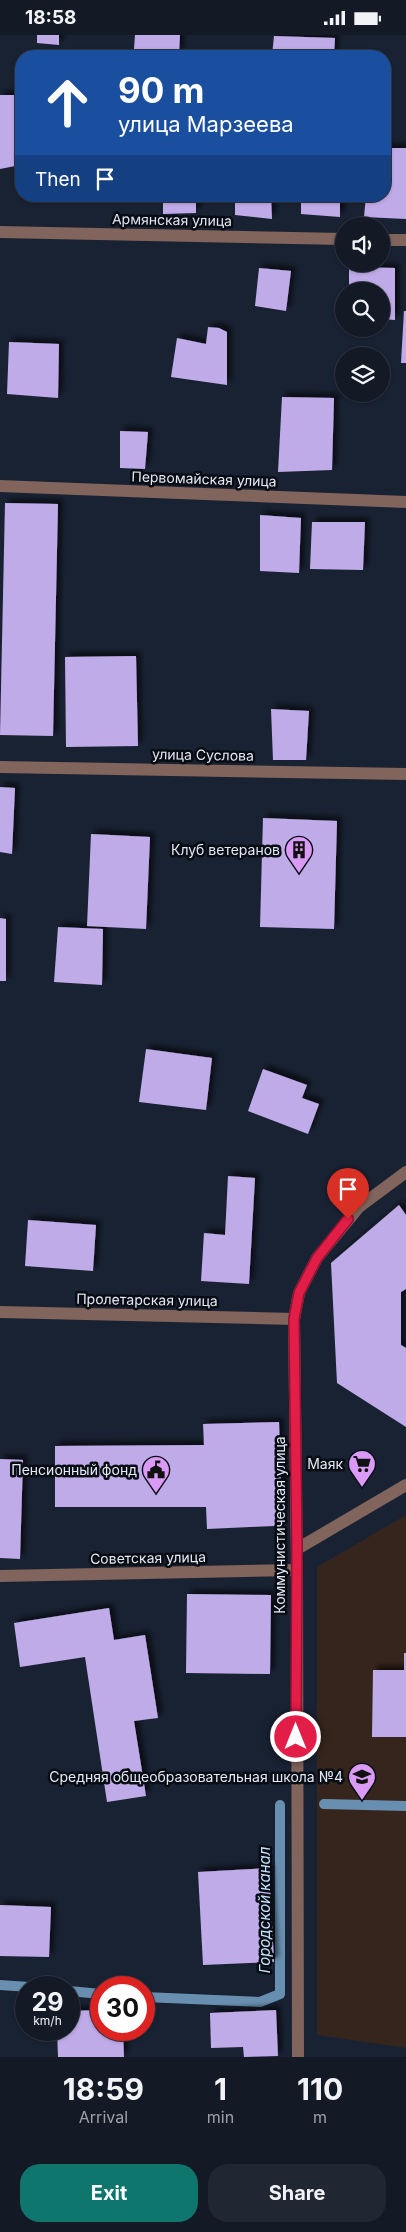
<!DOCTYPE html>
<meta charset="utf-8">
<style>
:root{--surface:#131a26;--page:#202732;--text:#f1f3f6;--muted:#9da1a7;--line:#323843;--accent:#0f766e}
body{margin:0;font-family:Inter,sans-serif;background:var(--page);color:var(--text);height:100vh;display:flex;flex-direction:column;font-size:19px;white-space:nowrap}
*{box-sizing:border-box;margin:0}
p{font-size:16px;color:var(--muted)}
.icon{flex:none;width:28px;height:28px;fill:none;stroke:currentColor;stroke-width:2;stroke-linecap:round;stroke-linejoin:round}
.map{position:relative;height:2022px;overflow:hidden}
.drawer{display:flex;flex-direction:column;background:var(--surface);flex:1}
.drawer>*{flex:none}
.banner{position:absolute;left:15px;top:15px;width:376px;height:152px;border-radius:20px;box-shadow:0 1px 4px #0004,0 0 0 1px var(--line);background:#1a4fa0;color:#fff;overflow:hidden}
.buttons{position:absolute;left:335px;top:182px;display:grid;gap:10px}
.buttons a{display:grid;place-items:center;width:55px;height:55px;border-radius:50%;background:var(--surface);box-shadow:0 1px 4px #0004,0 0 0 1px var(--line);font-size:25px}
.speed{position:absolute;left:15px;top:1941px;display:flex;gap:10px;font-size:25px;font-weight:700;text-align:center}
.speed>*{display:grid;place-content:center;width:65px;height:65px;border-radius:50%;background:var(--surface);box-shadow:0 1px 4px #0004,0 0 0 1px var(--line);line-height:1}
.speed small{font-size:12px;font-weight:400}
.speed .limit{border:8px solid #d22;background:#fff;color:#111}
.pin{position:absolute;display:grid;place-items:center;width:42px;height:42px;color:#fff;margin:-51px -21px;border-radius:50% 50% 50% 0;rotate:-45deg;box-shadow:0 0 5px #0007}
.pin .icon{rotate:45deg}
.me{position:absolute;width:55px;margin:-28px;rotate:0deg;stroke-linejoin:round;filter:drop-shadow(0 0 4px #0008)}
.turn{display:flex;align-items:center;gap:18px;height:105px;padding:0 20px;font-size:22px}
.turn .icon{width:65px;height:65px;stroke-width:2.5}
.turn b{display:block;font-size:35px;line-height:42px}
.then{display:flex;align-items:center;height:48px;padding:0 20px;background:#0003;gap:10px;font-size:19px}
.eta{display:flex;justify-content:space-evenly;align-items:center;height:85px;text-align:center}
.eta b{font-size:30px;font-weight:700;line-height:35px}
.button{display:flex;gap:10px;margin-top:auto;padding:10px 20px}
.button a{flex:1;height:58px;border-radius:20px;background:var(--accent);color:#fff;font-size:20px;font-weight:700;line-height:58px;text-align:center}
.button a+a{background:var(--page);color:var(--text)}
.status{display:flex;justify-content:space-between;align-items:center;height:35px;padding:0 25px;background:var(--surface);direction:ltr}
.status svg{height:14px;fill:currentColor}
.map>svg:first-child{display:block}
.education{fill:#36251c}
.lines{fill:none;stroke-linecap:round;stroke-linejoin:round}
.stream{stroke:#698fb0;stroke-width:10}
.building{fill:#c0abe9;filter:url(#shadow)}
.street{stroke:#81645b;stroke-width:12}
.route-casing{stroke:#92132f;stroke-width:12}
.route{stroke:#e11d48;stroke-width:9}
.labels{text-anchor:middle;stroke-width:5;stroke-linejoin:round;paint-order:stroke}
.street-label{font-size:14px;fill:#e3e9f5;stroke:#080c13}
.poi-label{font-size:14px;fill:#e3e9f5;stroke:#080c13;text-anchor:end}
.water-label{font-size:15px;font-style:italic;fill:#c5e1fc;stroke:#080c13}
</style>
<div class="status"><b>18:58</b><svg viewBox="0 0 49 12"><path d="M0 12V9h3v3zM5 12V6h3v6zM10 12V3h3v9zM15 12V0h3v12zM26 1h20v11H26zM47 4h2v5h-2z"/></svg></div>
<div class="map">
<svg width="406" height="2022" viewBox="0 0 406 2022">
<defs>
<filter id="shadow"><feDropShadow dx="4.5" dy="-4.5" stdDeviation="2.5" flood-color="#0009"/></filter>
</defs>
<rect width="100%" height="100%" fill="#192233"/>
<polygon class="education" points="406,1480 406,2013 317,2000 317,1532"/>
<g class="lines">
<g class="stream">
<polyline points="324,1769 406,1771"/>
<polyline points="0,1950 29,1952"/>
<polyline points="69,1956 101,1959"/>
<polyline points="144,1962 260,1967 280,1959 280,1770"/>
</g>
</g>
<g class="building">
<polygon points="37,0 59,0 59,10 37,8"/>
<polygon points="135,0 180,0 179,19 134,14"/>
<polygon points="274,1 335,3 334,21 272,21"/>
<polygon points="0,60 21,60 21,112 16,112 15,131 0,134"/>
<polygon points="385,113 406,113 406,184 364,182 366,161 385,161"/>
<polygon points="163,161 196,161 196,178 163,179"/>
<polygon points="235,161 271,161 272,184 235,180"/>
<polygon points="301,161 340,161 340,182 301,179"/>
<polygon points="349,232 395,233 395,285 381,284 381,256 349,256"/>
<polygon points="259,233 291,236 286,276 255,271"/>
<polygon points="404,276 406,276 406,328 401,328"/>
<polygon points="208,292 219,293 227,297 227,350 171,342 177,303 206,309"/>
<polygon points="9,307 59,309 58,363 7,359"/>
<polygon points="282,362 334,363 332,435 278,437"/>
<polygon points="120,396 148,397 145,434 120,433"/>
<polygon points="5,468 58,469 53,701 0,700"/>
<polygon points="260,480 301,483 299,538 260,536"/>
<polygon points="312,487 365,487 363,535 310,534"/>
<polygon points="136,621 138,711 66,712 65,622"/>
<polygon points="271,674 309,676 306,725 273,725"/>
<polygon points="0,752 15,753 12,819 0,817"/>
<polygon points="263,783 337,786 334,894 260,892"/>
<polygon points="91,799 150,802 146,894 87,891"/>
<polygon points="0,883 6,884 6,946 0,946"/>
<polygon points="58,892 103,894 102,950 54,947"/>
<polygon points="146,1014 212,1023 206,1075 139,1067"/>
<polygon points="263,1034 307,1050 302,1063 319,1069 308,1099 248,1076"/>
<polygon points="228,1141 255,1143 249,1249 201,1246 204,1198 225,1200"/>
<polygon points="399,1170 406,1180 406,1254 401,1257 401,1310 406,1313 406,1392 337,1348 331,1228"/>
<polygon points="28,1185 96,1190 93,1236 25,1231"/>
<polygon points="279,1387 282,1479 274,1491 207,1494 206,1472 55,1472 55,1411 204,1410 203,1389"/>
<polygon points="0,1424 23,1425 20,1524 0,1523"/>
<polygon points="187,1559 271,1560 270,1639 186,1638"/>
<polygon points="109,1573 114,1605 145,1600 158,1683 134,1686 146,1761 107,1767 85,1622 20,1632 14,1588"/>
<polygon points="404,1618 406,1618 406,1702 372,1702 373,1635 404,1635"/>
<polygon points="269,1833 274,1927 203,1930 198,1837"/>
<polygon points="0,1870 51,1872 49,1922 0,1921"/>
<polygon points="101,1975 101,1995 123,1995 124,2022 58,2022 57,1995 69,1995 69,1976"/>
<polygon points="276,1975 278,2021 244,2022 243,2012 211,2013 210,1978"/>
</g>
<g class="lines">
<g class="street">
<polyline points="0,197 344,204"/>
<polyline points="381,205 406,205"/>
<polyline points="0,451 406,467"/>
<polyline points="0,732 406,739"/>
<polyline points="0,1277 294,1284"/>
<polyline points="297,1514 406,1450"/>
<polyline points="0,1541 297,1535"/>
<polyline points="298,2022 297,1535 294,1284 299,1258 317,1223 359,1172 406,1137"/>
</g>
</g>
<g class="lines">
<defs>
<polyline id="route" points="296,1702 297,1514 294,1284 299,1258 317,1223 348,1184"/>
</defs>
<use href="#route" class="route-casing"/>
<use href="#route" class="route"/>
</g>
<defs>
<symbol id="building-pin" viewBox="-11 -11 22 30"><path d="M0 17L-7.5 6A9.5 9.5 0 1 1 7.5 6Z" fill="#da9af6" stroke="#080c13"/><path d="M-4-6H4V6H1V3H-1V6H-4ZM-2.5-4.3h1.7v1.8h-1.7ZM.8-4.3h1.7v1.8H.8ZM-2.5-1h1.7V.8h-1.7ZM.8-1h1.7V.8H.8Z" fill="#111"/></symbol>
<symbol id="supermarket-pin" viewBox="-11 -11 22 30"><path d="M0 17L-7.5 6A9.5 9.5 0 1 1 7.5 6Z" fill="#da9af6" stroke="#080c13"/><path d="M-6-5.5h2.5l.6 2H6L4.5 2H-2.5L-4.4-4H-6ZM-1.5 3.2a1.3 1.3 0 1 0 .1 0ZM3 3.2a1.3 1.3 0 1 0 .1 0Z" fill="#111"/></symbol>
<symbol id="civic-pin" viewBox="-11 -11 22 30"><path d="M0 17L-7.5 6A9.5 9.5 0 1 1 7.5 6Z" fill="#da9af6" stroke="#080c13"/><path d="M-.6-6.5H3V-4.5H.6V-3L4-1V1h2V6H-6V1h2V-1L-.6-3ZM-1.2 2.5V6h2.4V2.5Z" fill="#111"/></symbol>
<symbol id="school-pin" viewBox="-11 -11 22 30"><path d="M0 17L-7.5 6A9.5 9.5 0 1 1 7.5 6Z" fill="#da9af6" stroke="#080c13"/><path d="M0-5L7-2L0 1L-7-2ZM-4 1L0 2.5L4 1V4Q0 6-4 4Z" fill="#111"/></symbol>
</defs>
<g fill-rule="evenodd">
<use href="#building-pin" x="283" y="799" width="32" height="43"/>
<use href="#supermarket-pin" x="346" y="1413" width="32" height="43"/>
<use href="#civic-pin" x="140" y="1419" width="32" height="43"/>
<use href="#school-pin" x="346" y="1726" width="32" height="43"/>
</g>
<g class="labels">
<g class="street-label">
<text transform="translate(172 185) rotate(1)" y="5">Армянская улица</text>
<text transform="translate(204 444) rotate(2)" y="5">Первомайская улица</text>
<text transform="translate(203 720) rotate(1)" y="5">улица Суслова</text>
<text transform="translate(147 1265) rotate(1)" y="5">Пролетарская улица</text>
<text transform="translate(280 1490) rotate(-90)" y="5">Коммунистическая улица</text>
<text transform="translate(148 1523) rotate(-1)" y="5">Советская улица</text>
</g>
<g class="poi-label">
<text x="280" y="820">Клуб ветеранов</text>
<text x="343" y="1434">Маяк</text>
<text x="137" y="1440">Пенсионный фонд</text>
<text x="343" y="1747">Средняя общеобразовательная школа №4</text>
</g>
<g class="water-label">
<text transform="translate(265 1875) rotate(-90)" y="5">Городской канал</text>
</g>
</g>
</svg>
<div class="buttons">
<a><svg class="icon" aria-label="sound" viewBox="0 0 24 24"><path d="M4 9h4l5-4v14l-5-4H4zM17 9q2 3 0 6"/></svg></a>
<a><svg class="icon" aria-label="search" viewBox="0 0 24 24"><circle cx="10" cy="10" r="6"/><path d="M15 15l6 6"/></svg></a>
<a><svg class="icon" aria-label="layers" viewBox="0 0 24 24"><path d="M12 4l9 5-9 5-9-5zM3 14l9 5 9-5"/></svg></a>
</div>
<div class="speed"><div>29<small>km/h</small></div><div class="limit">30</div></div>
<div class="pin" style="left:348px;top:1184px;background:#d93025"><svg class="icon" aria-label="arrive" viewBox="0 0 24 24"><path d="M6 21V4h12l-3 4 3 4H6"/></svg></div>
<svg class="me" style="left:296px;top:1702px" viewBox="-20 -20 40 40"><circle r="17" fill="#e11d48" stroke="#fff" stroke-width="3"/><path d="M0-11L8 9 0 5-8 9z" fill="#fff"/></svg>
<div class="banner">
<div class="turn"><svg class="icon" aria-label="ahead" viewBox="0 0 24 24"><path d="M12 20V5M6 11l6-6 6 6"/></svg><div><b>90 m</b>улица Марзеева</div></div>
<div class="then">Then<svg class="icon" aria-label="arrive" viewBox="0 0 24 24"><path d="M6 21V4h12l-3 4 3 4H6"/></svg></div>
</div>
</div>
<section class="drawer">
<div class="eta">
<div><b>18:59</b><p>Arrival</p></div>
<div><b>1</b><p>min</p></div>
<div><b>110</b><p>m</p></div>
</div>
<div class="button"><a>Exit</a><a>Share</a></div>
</section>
